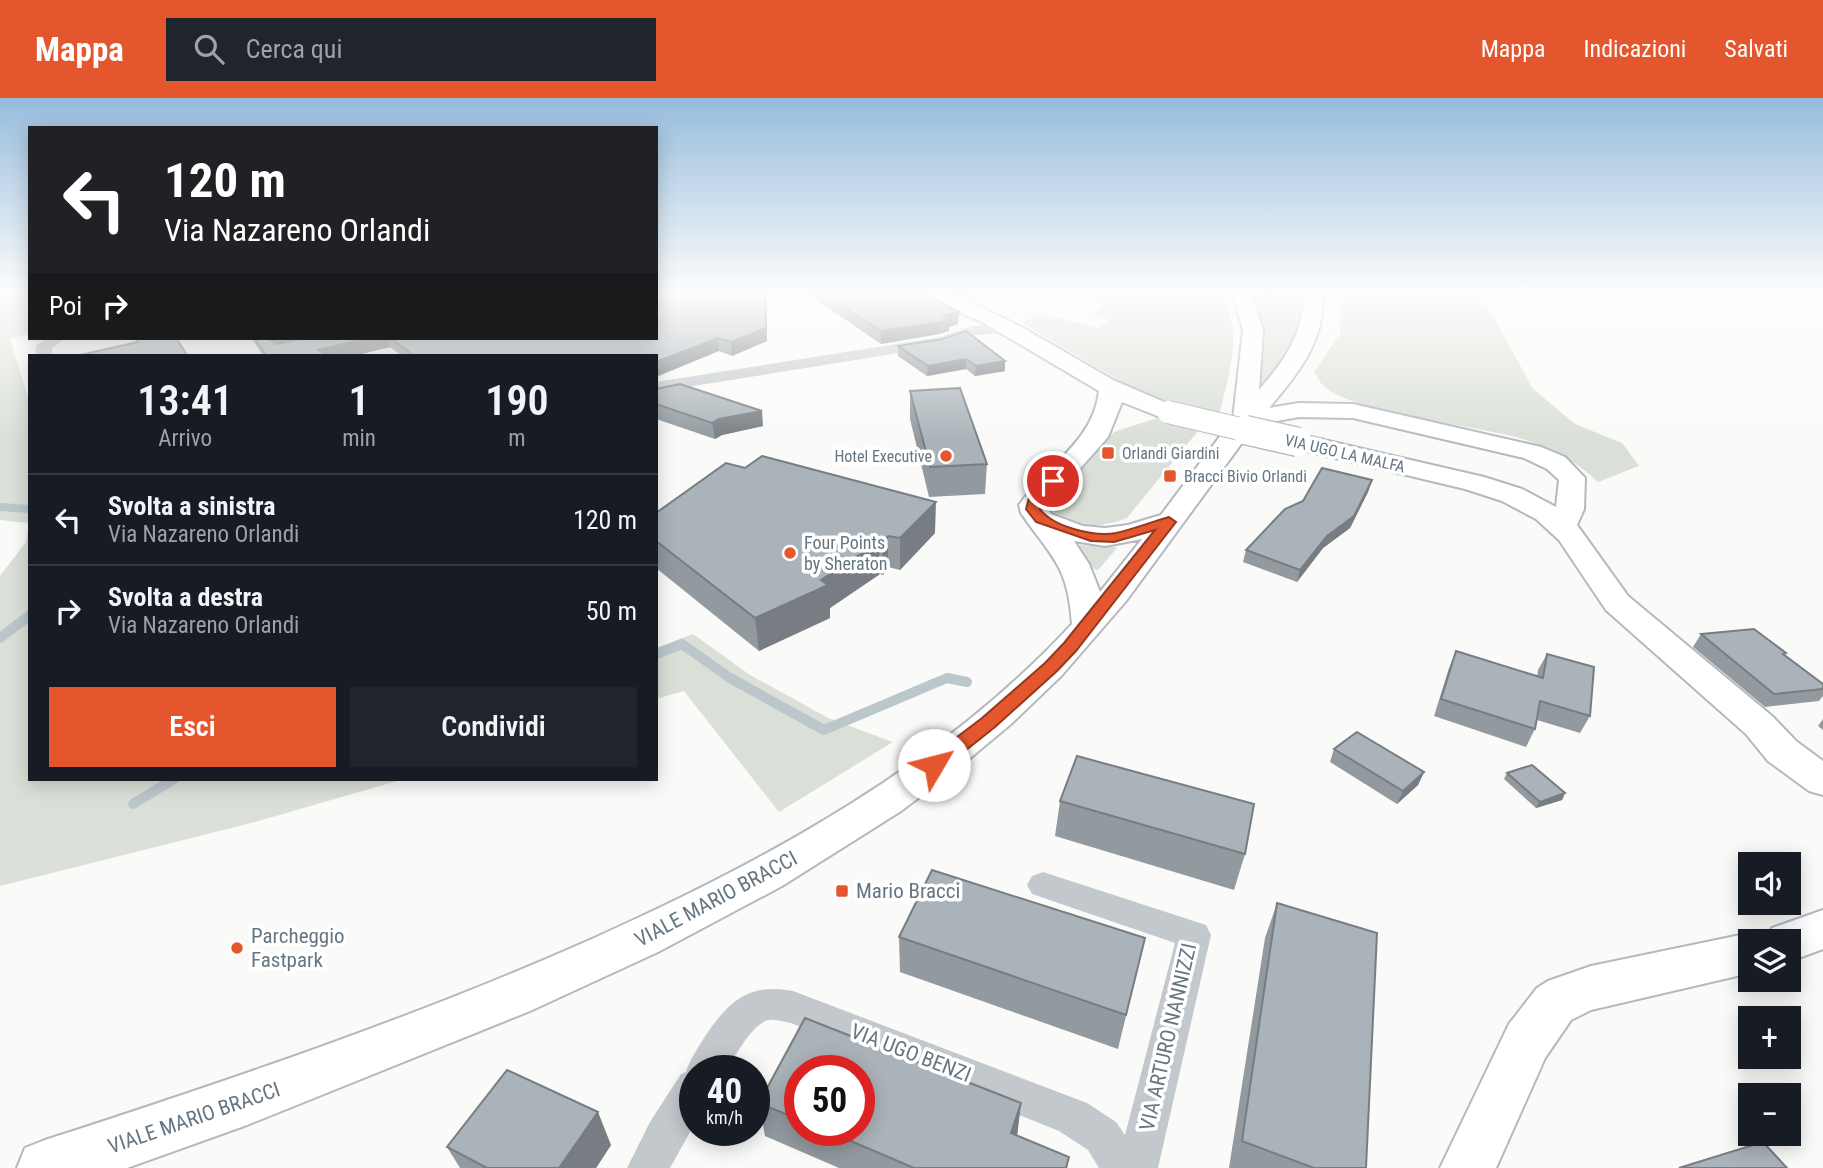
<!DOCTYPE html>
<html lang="it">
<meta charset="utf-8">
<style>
:root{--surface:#171b24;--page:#20242c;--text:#f1f3f6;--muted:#9ea1a6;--line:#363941;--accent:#e4572e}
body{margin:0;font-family:"Roboto Condensed",sans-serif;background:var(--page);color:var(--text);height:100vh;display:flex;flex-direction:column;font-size:26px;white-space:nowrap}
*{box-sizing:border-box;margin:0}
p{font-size:23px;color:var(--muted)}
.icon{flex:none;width:38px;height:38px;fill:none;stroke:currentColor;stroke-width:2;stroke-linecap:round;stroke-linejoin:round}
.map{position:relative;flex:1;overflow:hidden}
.drawer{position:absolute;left:28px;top:256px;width:630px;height:427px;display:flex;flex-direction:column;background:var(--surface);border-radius:0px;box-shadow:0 4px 18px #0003}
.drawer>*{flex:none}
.top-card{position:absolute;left:28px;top:28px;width:630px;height:214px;border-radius:0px;box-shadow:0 4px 18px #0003;background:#202124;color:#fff;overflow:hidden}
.buttons{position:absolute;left:1738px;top:754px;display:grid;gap:14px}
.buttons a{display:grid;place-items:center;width:63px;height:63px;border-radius:0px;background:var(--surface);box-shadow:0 4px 18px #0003;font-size:35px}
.speed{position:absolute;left:679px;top:957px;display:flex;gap:14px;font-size:35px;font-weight:700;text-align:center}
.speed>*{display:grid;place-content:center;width:91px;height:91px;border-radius:50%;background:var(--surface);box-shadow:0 4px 18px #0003;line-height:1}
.speed small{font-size:18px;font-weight:400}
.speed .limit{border:10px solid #d22;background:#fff;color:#111}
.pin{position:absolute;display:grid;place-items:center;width:60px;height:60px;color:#fff;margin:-30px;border:4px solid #fff;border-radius:50%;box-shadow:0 2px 7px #0007}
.me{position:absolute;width:77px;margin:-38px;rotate:53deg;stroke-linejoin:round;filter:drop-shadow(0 0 5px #0008)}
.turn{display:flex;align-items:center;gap:24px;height:147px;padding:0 21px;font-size:32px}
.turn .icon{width:91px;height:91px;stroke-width:2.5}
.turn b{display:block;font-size:49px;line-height:60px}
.then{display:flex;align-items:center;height:66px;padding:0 21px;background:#0003;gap:14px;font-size:26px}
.eta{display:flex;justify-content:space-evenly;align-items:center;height:119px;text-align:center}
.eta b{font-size:42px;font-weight:600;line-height:49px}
.cta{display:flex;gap:14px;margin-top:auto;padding:14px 21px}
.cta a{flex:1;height:80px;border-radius:0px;background:var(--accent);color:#fff;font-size:28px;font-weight:600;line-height:80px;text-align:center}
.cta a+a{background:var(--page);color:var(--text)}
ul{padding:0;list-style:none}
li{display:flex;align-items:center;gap:21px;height:91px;padding:0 21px;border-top:2px solid var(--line)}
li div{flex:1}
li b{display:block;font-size:26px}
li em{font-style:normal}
header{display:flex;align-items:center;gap:42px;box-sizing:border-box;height:98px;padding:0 35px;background:var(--accent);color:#fff}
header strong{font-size:33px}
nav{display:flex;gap:38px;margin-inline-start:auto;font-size:24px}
.search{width:490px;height:63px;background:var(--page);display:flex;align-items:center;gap:18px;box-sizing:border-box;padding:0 24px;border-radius:0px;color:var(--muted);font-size:26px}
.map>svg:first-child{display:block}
.green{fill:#dadfd7}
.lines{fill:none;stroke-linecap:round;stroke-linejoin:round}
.stream-far1{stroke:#bbc7cb;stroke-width:8}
.stream{stroke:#bbc7cb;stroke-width:10}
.secondary-casing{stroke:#b3babf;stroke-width:4}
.street{fill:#c3c8cc;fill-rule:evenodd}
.secondary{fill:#fff;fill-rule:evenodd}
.secondary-bridge-far1-casing{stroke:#b3babf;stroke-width:24;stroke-linecap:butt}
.secondary-bridge-casing{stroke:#b3babf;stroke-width:31;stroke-linecap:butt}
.secondary-bridge-far1{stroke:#fff;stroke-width:22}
.secondary-bridge{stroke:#fff;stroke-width:28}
.wall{fill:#929a9f;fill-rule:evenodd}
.shaded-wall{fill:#777d82}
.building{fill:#aab3b9;stroke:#777d82;stroke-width:2}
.route{fill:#e4572e;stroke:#94391e;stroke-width:2}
.poi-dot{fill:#e4572e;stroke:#fff;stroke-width:2.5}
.labels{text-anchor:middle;stroke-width:7;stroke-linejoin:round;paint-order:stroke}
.far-poi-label{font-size:16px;fill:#657683;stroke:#fff;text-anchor:start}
.far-street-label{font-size:16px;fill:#657683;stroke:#fff}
.poi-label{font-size:18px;fill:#657683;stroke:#fff;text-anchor:start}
.near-poi-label{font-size:21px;fill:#657683;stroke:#fff;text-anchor:start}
.near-street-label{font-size:21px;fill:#657683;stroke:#fff}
</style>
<header>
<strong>Mappa</strong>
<div class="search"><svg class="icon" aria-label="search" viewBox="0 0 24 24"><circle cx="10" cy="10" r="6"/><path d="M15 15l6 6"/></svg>Cerca qui</div>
<nav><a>Mappa</a><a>Indicazioni</a><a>Salvati</a></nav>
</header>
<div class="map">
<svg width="1823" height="1070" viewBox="0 0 1823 1070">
<rect width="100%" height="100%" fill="#fafaf8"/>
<g class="green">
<polygon points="0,194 30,194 30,236 10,240 30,306 30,681 404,681 255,724 0,788 0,478 26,444 29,425 0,422"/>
<path d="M1044,194H1224C1241,241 1231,270 1219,317L1140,295L1022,225L1040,216L1099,230L1111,222L1093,217L1106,204Z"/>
<path d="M1251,194H1299C1303,235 1287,258 1266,291L1257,289C1268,255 1265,227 1251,194Z"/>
<path d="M1341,194H1471L1491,214L1533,291L1575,326L1622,345L1639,368L1598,384C1575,362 1549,349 1519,340C1478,328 1348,314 1323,287C1319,284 1317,278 1314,274L1340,236Z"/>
<path d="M1163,318L1202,328L1127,420C1103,430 1065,433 1048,409L1051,402L1114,334Z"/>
<polygon points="1079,447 1115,449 1117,450 1098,472 1092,470"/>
<polygon points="693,536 750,577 828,620 893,644 779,714 684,593 656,601 656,550"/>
</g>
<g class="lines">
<polyline class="stream-far1" points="0,409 30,411"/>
<g class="stream">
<polyline points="0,540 30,517"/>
<polyline points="656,556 682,546 730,580 824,632 947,580 967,584"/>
<polyline points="133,706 174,681"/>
</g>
<defs>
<g id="secondary">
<path d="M917,194H943L965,201L1025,231L1113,282L1176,309L1180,314L1176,319H1160L1122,304L1108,339L1047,408L1051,416L1083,428L1105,430L1128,427L1161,417L1233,321L1243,232L1232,194H1250L1263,232L1259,292C1285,262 1304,235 1304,194H1322C1327,241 1298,276 1269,310L1299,305L1353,306L1541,349L1565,359L1585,380L1584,411L1577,427L1628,498L1772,618L1796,643L1823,663V697L1809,693L1768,663L1746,636L1606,512L1559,442L1536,421L1502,403L1465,391L1289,349L1285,344L1289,339L1298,336L1484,379L1522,391L1556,409L1559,382L1547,371L1524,360L1353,320L1299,319L1255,327L1126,503L1062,577L1011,626L957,671L901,713L782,788L658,854L530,913L247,1027L127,1070H17L25,1050L45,1042C230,982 414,920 592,841C766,763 941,668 1072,526C1068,467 1052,460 1021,415L1019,407C1046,368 1094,343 1099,293L982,224L919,198ZM1142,441L1100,494L1089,466L1074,443L1105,448Z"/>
<polygon points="1823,812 1823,851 1788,864 1788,844 1750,844 1750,875 1591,912 1571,922 1545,960 1496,1070 1440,1070 1509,926 1537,890 1548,883 1591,868 1750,835 1766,841 1772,830"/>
</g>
</defs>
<use href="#secondary" class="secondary-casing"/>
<g class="street">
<polygon points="957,194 974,194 957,205 947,205 947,199"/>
<polygon points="1012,226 1020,231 1017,234 975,237 942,248 656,294 656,284 940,239 973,228"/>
<polygon points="47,240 66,240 52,250 52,257 36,257 36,248"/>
<path d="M1043,774L1206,827L1211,837L1158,1070H1099L1088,1052L1059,1033L791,925C784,924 776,921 769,922C753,924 734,960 726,973H695V1025L670,1070H627L650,1024L681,976L686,974C690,962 697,951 704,940C727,905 748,884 793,893L1087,1005L1116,1024L1125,1037L1175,845L1032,796L1027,787L1032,778Z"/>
</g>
<use href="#secondary" class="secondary"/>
<defs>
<polyline id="secondary-bridge-far1" points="1168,314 1253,334"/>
<polyline id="secondary-bridge" points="1245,332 1298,344"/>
</defs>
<use href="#secondary-bridge-far1" class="secondary-bridge-far1-casing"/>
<use href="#secondary-bridge" class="secondary-bridge-casing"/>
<use href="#secondary-bridge-far1" class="secondary-bridge-far1"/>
<use href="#secondary-bridge" class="secondary-bridge"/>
</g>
<g class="wall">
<polygon points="656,194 766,194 767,243 732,258 719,253 656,257 401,257 390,249 356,257 263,257 251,240 656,240"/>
<polygon points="805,194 921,194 959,214 958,226 949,229 949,233 939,236 881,246"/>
<polygon points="898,248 1005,263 1005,273 975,278 966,271 927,278 898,258"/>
<polygon points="656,291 763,328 722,337 715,341 656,321"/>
<polygon points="910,293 987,366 985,396 929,399 910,321"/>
<polygon points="1372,382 1368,394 1350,430 1323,450 1297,484 1243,464 1246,452"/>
<polygon points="656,415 935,435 900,472 888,469 883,477 880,476 830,510 830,520 759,553 656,470"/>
<polygon points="1701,536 1786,555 1785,557 1823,586 1823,598 1819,603 1765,609 1693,549"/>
<polygon points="1456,553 1537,579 1538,572 1547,556 1590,618 1580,635 1537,622 1535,631 1526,649 1434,618 1449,570"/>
<polygon points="1823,621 1823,632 1818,628"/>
<polygon points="1334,651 1424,674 1418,687 1397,706 1330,664"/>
<polygon points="1507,675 1565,695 1562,702 1536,710 1504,681"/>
<polygon points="1060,703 1245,756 1234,792 1055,738"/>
<polygon points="1277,805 1366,1070 1229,1070 1265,840"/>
<polygon points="899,839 1145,840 1118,951 900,874"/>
<path d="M805,920L1021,1005L1017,1038L1069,1059L1067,1070H839L765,1038L759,1005ZM800,973H859V1032H800Z"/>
<polygon points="611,1047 596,1070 460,1070 447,1049"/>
</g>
<g class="shaded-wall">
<polygon points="765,194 766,194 767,243 732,258 731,244"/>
<polygon points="989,194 1005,194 989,197"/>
<polygon points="959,214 958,226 949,229 949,233 939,236 881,246 881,233"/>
<polygon points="266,240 305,240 275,246"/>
<polygon points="370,240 387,240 390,249 357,257 320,257 318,252"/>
<polygon points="718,240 719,253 656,279 656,264"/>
<polygon points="966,261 966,271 927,278 928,268"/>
<polygon points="1005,263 1005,273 975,278 976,268"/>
<polygon points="762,313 763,328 722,337 715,341 712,325 719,321"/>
<polygon points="1372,382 1368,394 1350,430 1323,450 1297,484 1300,472"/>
<polygon points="936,404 935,435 900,472 900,440"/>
<polygon points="888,438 888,469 883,477 882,445"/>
<polygon points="879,444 880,476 830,510 830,520 759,553 755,520 821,482"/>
<polygon points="1424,674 1418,687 1397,706 1403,693"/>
<polygon points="1565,695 1562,702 1536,710 1540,704"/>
<polygon points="1021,1005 1017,1038 1011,1035"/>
<polygon points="598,1014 611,1047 596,1070 559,1070"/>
</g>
<g class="building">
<polygon points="656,194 765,194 766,230 731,244 718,240 656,264 656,257 413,257 391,240 656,240"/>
<polygon points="822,194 921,194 959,214 943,217 949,221 940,224 881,233"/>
<polygon points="966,233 1005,263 976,268 966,261 928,268 898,248 943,241"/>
<polygon points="136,240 176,240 187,257 80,257 138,244"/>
<polygon points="254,240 266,240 277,246 306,240 370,240 318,252 327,257 266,257"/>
<polygon points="680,286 762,313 719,321 712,325 656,306 656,291"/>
<polygon points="960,290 987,366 930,369 910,293"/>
<polygon points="762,358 936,404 900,440 888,438 882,445 879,444 821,482 828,487 755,520 656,443 656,415 726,365 745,370"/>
<polygon points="1322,370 1372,382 1354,418 1327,438 1300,472 1246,452 1285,411 1303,403"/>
<polygon points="1754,531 1786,555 1783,556 1823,586 1823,591 1774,596 1701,536"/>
<polygon points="1456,553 1543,580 1547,556 1594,569 1590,618 1540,603 1535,631 1441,601"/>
<polygon points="1357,634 1424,674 1403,693 1334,651"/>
<polygon points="1077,658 1254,706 1245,756 1060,703"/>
<polygon points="1532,667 1565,695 1540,704 1507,675"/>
<polygon points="932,772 1145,840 1126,917 899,839"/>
<polygon points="1277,805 1377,835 1366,1070 1314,1070 1242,1043"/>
<polygon points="805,920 1021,1005 1011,1035 1069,1059 1066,1070 914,1070 825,1032 859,1032 859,973 800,973 800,1022 759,1005"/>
<polygon points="507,972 598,1014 559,1070 487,1070 447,1049"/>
<polygon points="1763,1044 1787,1070 1679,1070"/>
</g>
<linearGradient id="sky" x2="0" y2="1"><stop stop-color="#96bcdc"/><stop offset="0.57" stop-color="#fdfdfc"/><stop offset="1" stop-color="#fdfdfc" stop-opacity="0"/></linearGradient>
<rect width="1823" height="343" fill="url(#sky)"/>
<path class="route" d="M1053,379L1059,383L1041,404L1040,411C1053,429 1094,439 1116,435C1134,431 1151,424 1169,419L1176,424L1076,553L1057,573L995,629L941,672H927L925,667L927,662L982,620L1045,565L1064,545L1155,432L1114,444L1091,443L1036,424L1026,411L1029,400L1048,380Z"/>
<g class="poi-dot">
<rect x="1101" y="348" width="14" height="14" rx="3.5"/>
<circle cx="946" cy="358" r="7"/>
<rect x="1163" y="371" width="14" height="14" rx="3.5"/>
<circle cx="790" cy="455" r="7"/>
<rect x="835" y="786" width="14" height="14" rx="3.5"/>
<circle cx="237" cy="850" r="7"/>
</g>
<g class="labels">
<g class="far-poi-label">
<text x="1122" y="361">Orlandi Giardini</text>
<text x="932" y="364" text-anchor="end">Hotel Executive</text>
<text x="1184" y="384">Bracci Bivio Orlandi</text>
</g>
<g class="far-street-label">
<text transform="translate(1345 355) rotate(13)" y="6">VIA UGO LA MALFA</text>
</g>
<g class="poi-label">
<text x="804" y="451">Four Points<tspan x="804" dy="21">by Sheraton</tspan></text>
</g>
<g class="near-poi-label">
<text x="856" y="800">Mario Bracci</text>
<text x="251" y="845">Parcheggio<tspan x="251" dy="24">Fastpark</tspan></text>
</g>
<g class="near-street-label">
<text transform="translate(716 801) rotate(-28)" y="7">VIALE MARIO BRACCI</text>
<text transform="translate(1168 939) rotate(-77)" y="7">VIA ARTURO NANNIZZI</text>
<text transform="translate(911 955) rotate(21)" y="7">VIA UGO BENZI</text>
<text transform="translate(194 1020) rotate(-19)" y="7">VIALE MARIO BRACCI</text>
</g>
</g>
</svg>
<div class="buttons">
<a><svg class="icon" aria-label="sound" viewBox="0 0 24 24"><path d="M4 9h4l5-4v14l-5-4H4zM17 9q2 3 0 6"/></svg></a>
<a><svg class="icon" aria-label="layers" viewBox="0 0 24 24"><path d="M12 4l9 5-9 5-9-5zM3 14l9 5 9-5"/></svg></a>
<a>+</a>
<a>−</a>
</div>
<div class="speed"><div>40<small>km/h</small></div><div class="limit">50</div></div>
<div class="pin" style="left:1053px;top:383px;background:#d93025"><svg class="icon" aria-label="arrive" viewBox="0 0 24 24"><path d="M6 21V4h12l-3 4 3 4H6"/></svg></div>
<svg class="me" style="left:934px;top:667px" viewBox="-20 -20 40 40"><circle r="19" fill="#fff"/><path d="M0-13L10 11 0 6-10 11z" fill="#e4572e"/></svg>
<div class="top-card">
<div class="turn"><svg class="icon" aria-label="left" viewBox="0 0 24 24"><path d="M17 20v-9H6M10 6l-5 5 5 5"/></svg><div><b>120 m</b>Via Nazareno Orlandi</div></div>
<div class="then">Poi<svg class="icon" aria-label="right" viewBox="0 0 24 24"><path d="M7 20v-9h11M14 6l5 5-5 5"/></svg></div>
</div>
<section class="drawer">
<div class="eta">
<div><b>13:41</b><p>Arrivo</p></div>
<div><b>1</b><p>min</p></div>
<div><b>190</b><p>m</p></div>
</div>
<ul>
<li><svg class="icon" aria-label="left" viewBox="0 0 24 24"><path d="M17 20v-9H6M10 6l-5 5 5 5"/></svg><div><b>Svolta a sinistra</b><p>Via Nazareno Orlandi</p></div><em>120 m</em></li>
<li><svg class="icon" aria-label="right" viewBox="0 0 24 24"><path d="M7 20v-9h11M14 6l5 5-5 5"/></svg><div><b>Svolta a destra</b><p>Via Nazareno Orlandi</p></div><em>50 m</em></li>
</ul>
<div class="cta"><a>Esci</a><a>Condividi</a></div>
</section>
</div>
